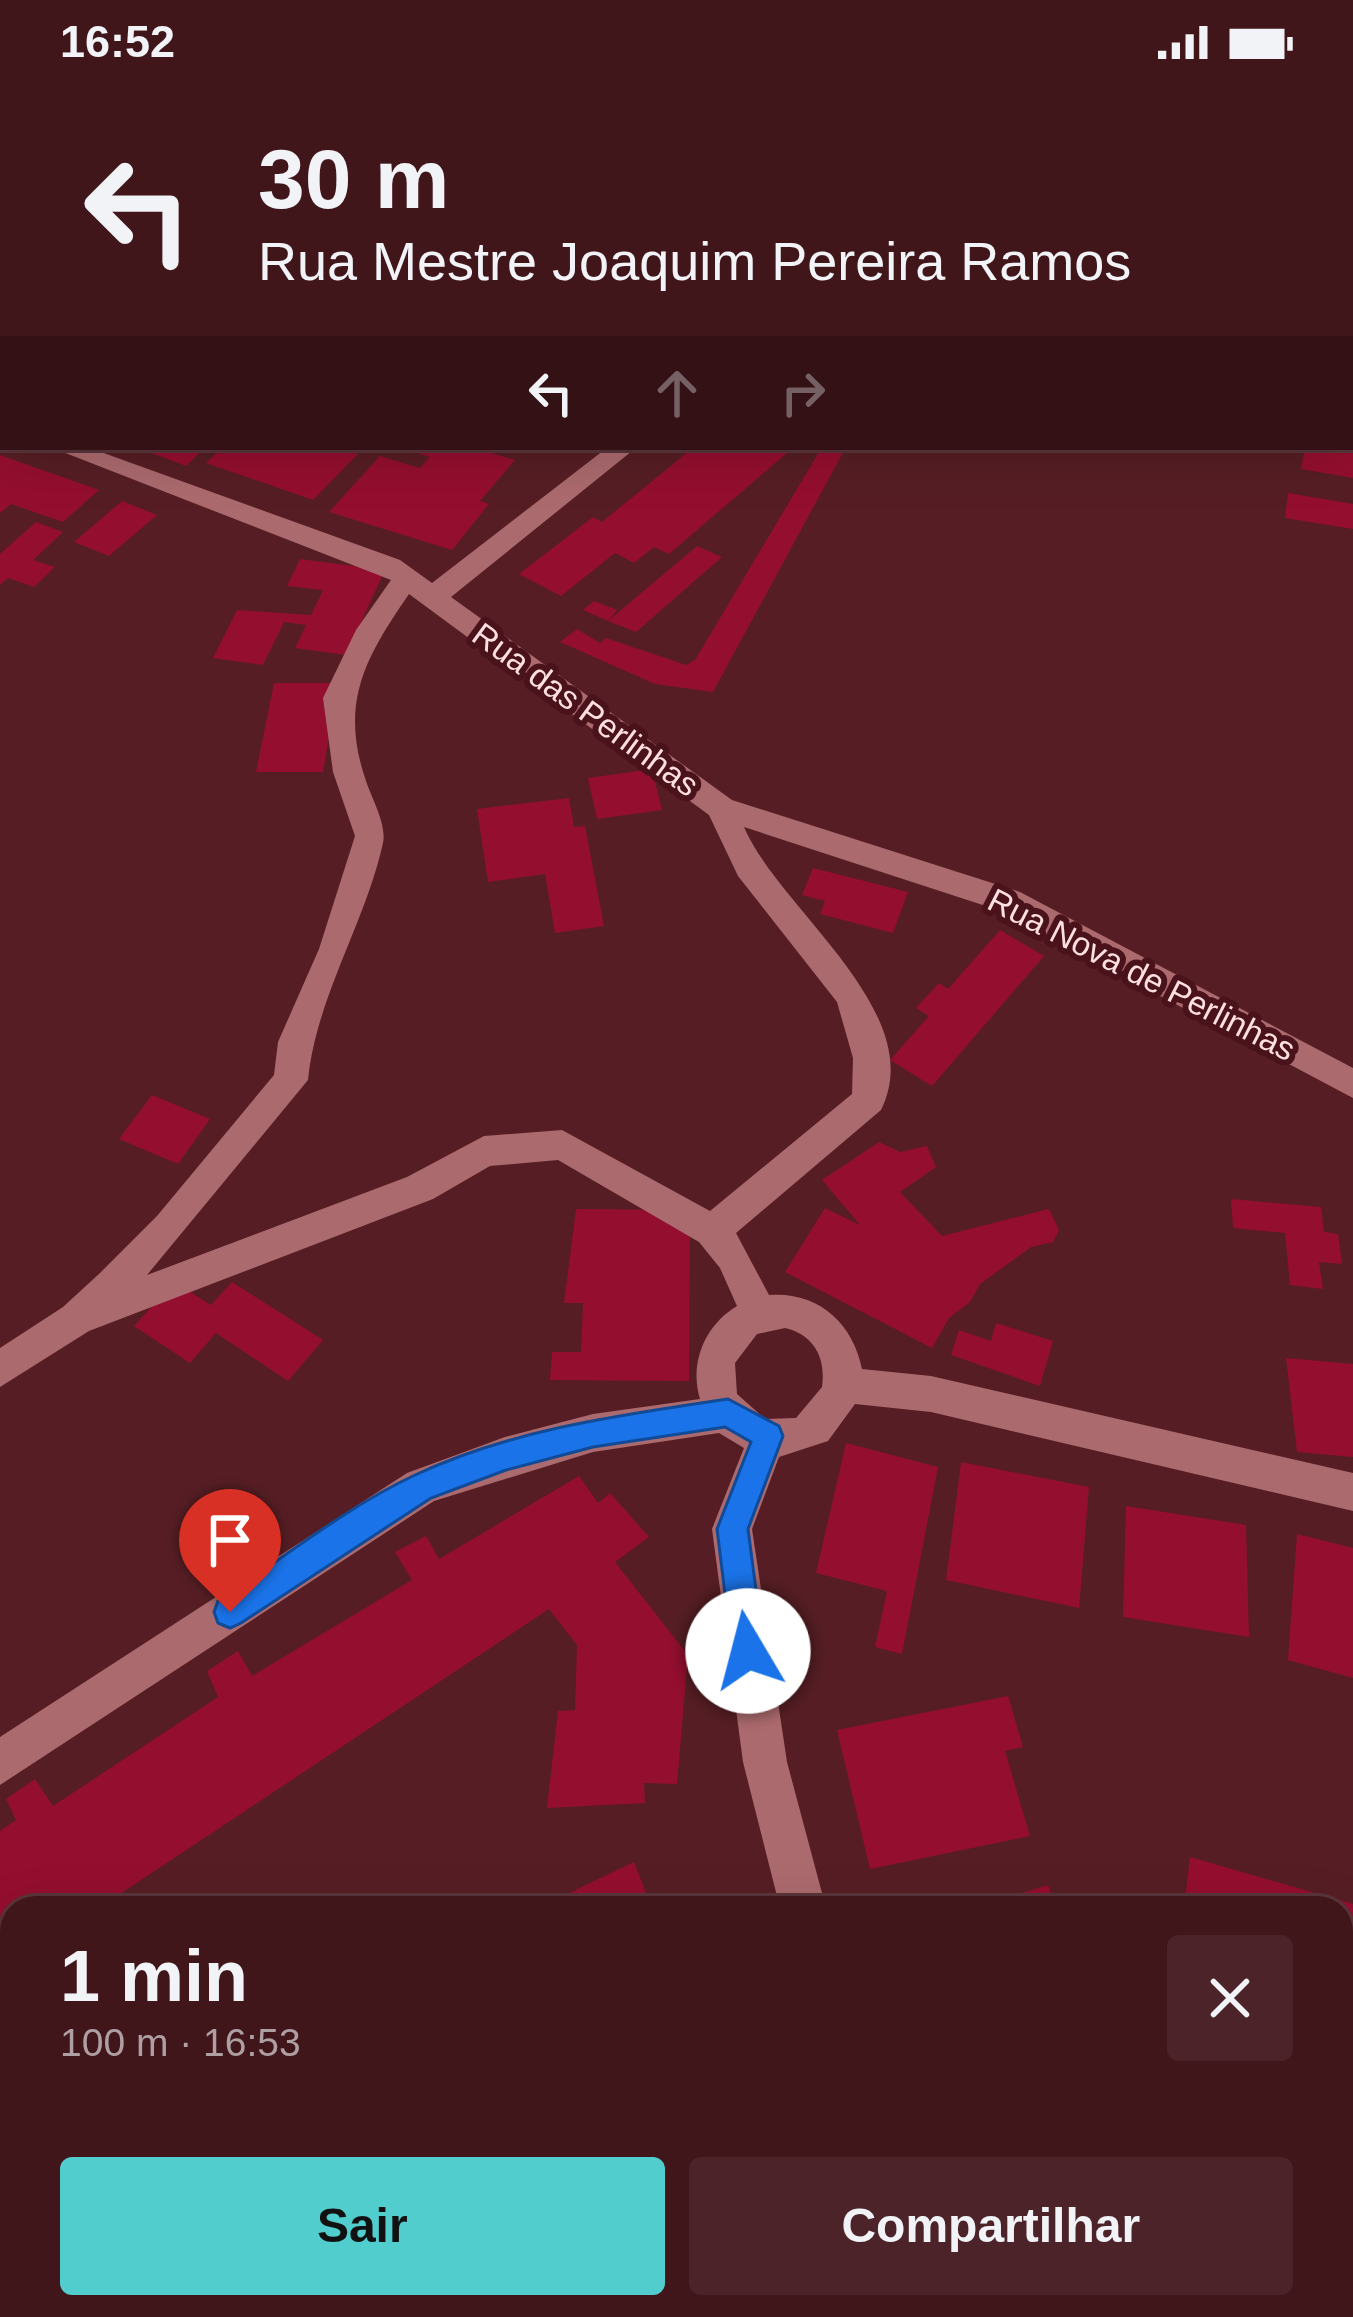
<!DOCTYPE html>
<html lang="pt">
<meta charset="utf-8">
<style>
:root{--surface:#40161b;--page:#4b2328;--text:#f1f3f6;--muted:#ae9fa3;--line:#59353a;--accent:#52cdce}
body{margin:0;font-family:Helvetica,sans-serif;background:var(--page);color:var(--text);height:100vh;display:flex;flex-direction:column;font-size:45px;white-space:nowrap}
*{box-sizing:border-box;margin:0}
p{font-size:39px;color:var(--muted)}
.icon{flex:none;width:66px;height:66px;fill:none;stroke:currentColor;stroke-width:2;stroke-linecap:round;stroke-linejoin:round}
.map{position:relative;flex:1;overflow:hidden}
.details{position:absolute;left:0px;top:1812px;width:1353px;height:423px;display:flex;flex-direction:column;background:var(--surface);border-radius:36px 36px 0 0;box-shadow:0 12px 48px #0002,0 0 0 3px var(--line)}
.details>*{flex:none}
.top-card{position:absolute;left:0px;top:0px;width:1353px;height:366px;box-shadow:0 12px 48px #0002,0 0 0 3px var(--line);background:#40161b;color:var(--text);overflow:hidden}
.pin{position:absolute;display:grid;place-items:center;width:102px;height:102px;color:#fff;margin:-123px -51px;border-radius:50% 50% 50% 0;rotate:-45deg;box-shadow:0 0 12px #0007}
.pin .icon{rotate:45deg}
.me{position:absolute;width:132px;margin:-66px;rotate:352deg;stroke-linejoin:round;filter:drop-shadow(0 0 9px #0008)}
.turn{display:flex;align-items:center;gap:42px;height:252px;padding:0 60px;font-size:54px}
.turn .icon{width:156px;height:156px;stroke-width:2.5}
.turn b{display:block;font-size:84px;line-height:102px}
.lanes{display:flex;align-items:center;height:114px;padding:0 60px;background:#0003;justify-content:center;gap:60px;direction:ltr}
.lanes .off{opacity:.35}
.round{display:grid;place-items:center;flex:none;width:126px;height:126px;border-radius:12px;background:var(--page)}
.headline{display:flex;align-items:center;justify-content:space-between;height:204px;padding:0 60px}
h1{font-size:72px;font-weight:600;line-height:90px}
.cta{display:flex;gap:24px;margin-top:auto;padding:24px 60px}
.cta a{flex:1;height:138px;border-radius:12px;background:var(--accent);color:#111;font-size:48px;font-weight:600;line-height:138px;text-align:center}
.cta a+a{background:var(--page);color:var(--text)}
.status{display:flex;justify-content:space-between;align-items:center;height:84px;padding:0 60px;background:var(--surface);direction:ltr}
.status svg{height:33px;fill:currentColor}
.map>svg:first-child{display:block}
.lines{fill:none;stroke-linecap:round;stroke-linejoin:round}
.stream{fill:#356c12;fill-rule:evenodd}
.building{fill:#940e2f}
.path{stroke:#ad8386;stroke-width:4.5;stroke-dasharray:4.5 6;stroke-linecap:butt}
.minor{fill:#ab6a6e;fill-rule:evenodd}
.tram{stroke:#ddbabc;stroke-width:3}
.route{fill:#1a73e8;stroke:#114b97;stroke-width:3}
.labels{text-anchor:middle;stroke-width:12;stroke-linejoin:round;paint-order:stroke}
.street-label{font-size:33px;fill:#fee0e1;stroke:#4a131b}
</style>
<div class="status"><b>16:52</b><svg viewBox="0 0 49 12"><path d="M0 12V9h3v3zM5 12V6h3v6zM10 12V3h3v9zM15 12V0h3v12zM26 1h20v11H26zM47 4h2v5h-2z"/></svg></div>
<div class="map">
<svg width="1353" height="2233" viewBox="0 0 1353 2233">
<rect width="100%" height="100%" fill="#561e24"/>
<g class="lines">
<g class="stream">
<polygon points="138,0 147,0 145,3 136,3"/>
<polygon points="3,104 3,111 0,112 0,105"/>
</g>
</g>
<g class="building">
<polygon points="136,363 206,363 186,382"/>
<polygon points="223,363 337,363 358,370 313,416 206,379"/>
<polygon points="399,363 470,363 515,376 480,417 489,420 452,466 329,428 380,372 420,384 430,373"/>
<polygon points="694,363 794,363 669,470 654,463 634,479 615,469 561,512 519,490 593,433 602,438"/>
<polygon points="822,363 846,363 713,608 655,600 560,558 577,545 600,559 606,554 686,581 695,576"/>
<polygon points="1305,363 1353,363 1353,394 1301,385"/>
<polygon points="0,371 99,406 63,438 11,420 0,429"/>
<polygon points="1288,409 1353,420 1353,445 1285,434"/>
<polygon points="122,417 157,431 109,472 74,458"/>
<polygon points="36,438 63,448 33,476 55,483 34,503 8,494 0,501 0,470"/>
<polygon points="697,462 722,473 636,548 608,537"/>
<polygon points="300,475 385,486 346,571 295,564 306,541 284,538 263,581 213,574 237,526 311,531 323,506 287,502"/>
<polygon points="594,517 617,526 608,537 583,526"/>
<polygon points="274,599 338,599 323,688 256,688"/>
<polygon points="652,685 662,726 597,735 588,694"/>
<polygon points="569,714 574,743 585,742 604,842 555,849 545,790 488,798 477,725"/>
<polygon points="813,784 908,808 893,849 820,830 825,817 802,811"/>
<polygon points="1000,846 1044,872 932,1002 890,976 929,932 916,924 939,899 948,905"/>
<polygon points="152,1011 210,1035 178,1080 119,1055"/>
<polygon points="879,1058 900,1068 927,1062 936,1083 900,1108 942,1152 1049,1125 1059,1146 1053,1158 1031,1163 980,1200 970,1218 949,1234 932,1264 785,1188 825,1124 860,1141 822,1096"/>
<polygon points="1231,1115 1321,1123 1324,1148 1338,1150 1342,1180 1319,1178 1323,1205 1290,1201 1285,1149 1233,1144"/>
<polygon points="576,1125 690,1126 689,1297 550,1296 552,1268 581,1268 583,1219 564,1219"/>
<polygon points="174,1198 211,1221 232,1198 323,1256 288,1297 216,1249 190,1279 134,1242"/>
<polygon points="996,1239 1053,1257 1040,1302 951,1271 959,1246 991,1257"/>
<polygon points="1286,1274 1353,1280 1353,1373 1297,1368"/>
<polygon points="846,1359 938,1383 902,1570 875,1563 887,1507 816,1489"/>
<polygon points="961,1378 1089,1403 1079,1524 946,1496"/>
<polygon points="579,1392 598,1419 610,1409 649,1453 615,1478 688,1571 677,1700 644,1699 645,1719 547,1724 558,1627 575,1626 577,1561 549,1525 99,1824 12,1824 12,1881 0,1889 0,1747 16,1736 6,1715 35,1695 53,1722 218,1613 207,1587 238,1567 252,1592 412,1496 395,1468 426,1452 439,1475"/>
<polygon points="1126,1422 1246,1441 1249,1553 1123,1533"/>
<polygon points="1297,1450 1353,1464 1353,1594 1288,1576"/>
<polygon points="1008,1612 1023,1663 1005,1667 1030,1752 870,1785 837,1646"/>
<polygon points="1190,1773 1353,1820 1353,2080 1341,2077 1341,1824 1184,1824"/>
<polygon points="634,1778 652,1824 538,1824"/>
<polygon points="1048,1801 1057,1824 978,1824 978,1823"/>
<polygon points="571,2223 808,2223 812,2233 575,2233"/>
</g>
<g class="lines">
<polyline class="path" points="125,3 129,0"/>
<g class="minor">
<polygon points="1004,0 1026,0 1028,3 1006,3"/>
<polygon points="1350,39 1353,39 1350,52"/>
<polygon points="0,333 3,334 3,350 0,349"/>
<path d="M50,363H87L400,476L432,499L608,363H637L451,513L732,716L1020,808L1353,984V1014L998,826L744,743C778,824 930,928 881,1026L736,1149L769,1211C818,1207 853,1239 862,1285L931,1292L1353,1389V1427L931,1328L855,1320L828,1357L779,1373L752,1445L787,1678L826,1824H780L743,1678L712,1445L744,1364L719,1349L593,1368L434,1417L0,1701V1653L407,1389L505,1353L593,1330L700,1315C689,1279 705,1241 737,1222L720,1184L699,1158L558,1076L490,1082L433,1115L89,1247L0,1303V1264L63,1223L100,1189L157,1132L274,991L278,958L319,865L355,752L333,688L323,614L356,546L391,496ZM409,510L709,731L738,792L837,918L853,974L852,1010L710,1127L562,1046L484,1052L407,1093L147,1191L308,996C316,914 365,840 383,759C387,741 372,715 366,697C339,619 365,574 409,510ZM785,1244C815,1251 826,1275 822,1303L796,1334L765,1335L737,1310L735,1279L757,1250Z"/>
<polygon points="1341,2153 1353,2158 1353,2208 1341,2203"/>
<polygon points="948,2223 1164,2223 1168,2233 944,2233"/>
</g>
<polyline class="tram" points="96,3 100,0"/>
</g>
<path class="route" d="M728,1315L779,1342L783,1352L748,1445L764,1567L759,1578L748,1583L736,1578L732,1567L717,1445L751,1358L725,1343L593,1363L506,1386L431,1414L241,1539L230,1544L218,1539L214,1528L218,1517C281,1476 345,1424 413,1392C512,1345 621,1331 728,1315Z"/>
<g class="labels">
<g class="street-label">
<text transform="translate(586 625) rotate(36)" y="12">Rua das Perlinhas</text>
<text transform="translate(1142 890) rotate(27)" y="12">Rua Nova de Perlinhas</text>
</g>
</g>
</svg>
<div class="pin" style="left:230px;top:1528px;background:#d93025"><svg class="icon" aria-label="arrive" viewBox="0 0 24 24"><path d="M6 21V4h12l-3 4 3 4H6"/></svg></div>
<svg class="me" style="left:748px;top:1567px" viewBox="-20 -20 40 40"><circle r="19" fill="#fff"/><path d="M0-13L10 11 0 6-10 11z" fill="#1a73e8"/></svg>
<div class="top-card">
<div class="turn"><svg class="icon" aria-label="left" viewBox="0 0 24 24"><path d="M17 20v-9H6M10 6l-5 5 5 5"/></svg><div><b>30 m</b>Rua Mestre Joaquim Pereira Ramos</div></div>
<div class="lanes"><svg class="icon" aria-label="left" viewBox="0 0 24 24"><path d="M17 20v-9H6M10 6l-5 5 5 5"/></svg><svg class="icon off" aria-label="ahead" viewBox="0 0 24 24"><path d="M12 20V5M6 11l6-6 6 6"/></svg><svg class="icon off" aria-label="right" viewBox="0 0 24 24"><path d="M7 20v-9h11M14 6l5 5-5 5"/></svg></div>
</div>
<section class="details">
<div class="headline"><div><h1>1 min</h1><p>100 m · 16:53</p></div><a class="round"><svg class="icon" aria-label="close" viewBox="0 0 24 24"><path d="M6 6l12 12M18 6L6 18"/></svg></a></div>
<div class="cta"><a>Sair</a><a>Compartilhar</a></div>
</section>
</div>
